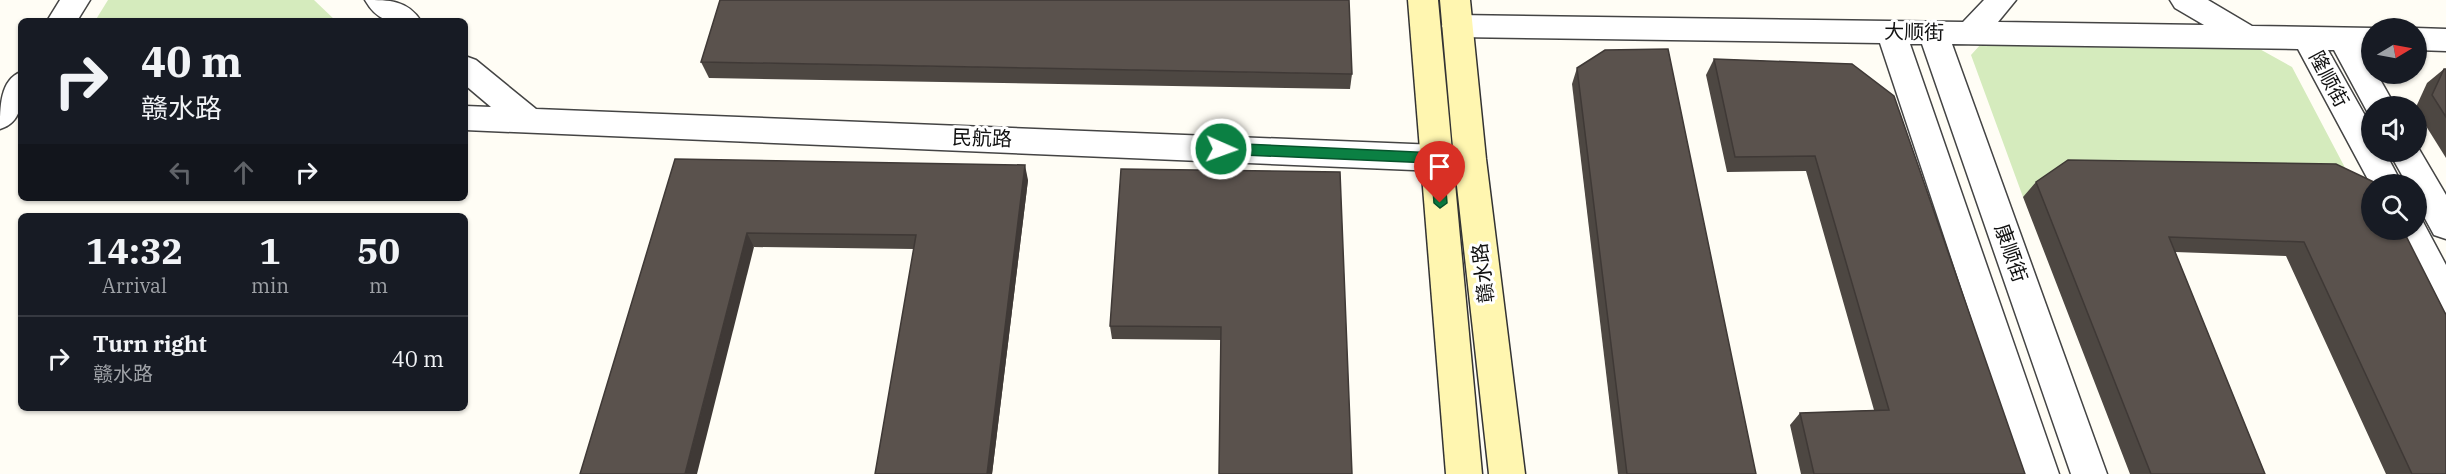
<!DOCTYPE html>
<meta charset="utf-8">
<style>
:root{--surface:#171b24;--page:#20242c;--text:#f1f3f6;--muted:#9ea1a6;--line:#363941}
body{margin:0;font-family:"IBM Plex Serif","Noto Sans SC",serif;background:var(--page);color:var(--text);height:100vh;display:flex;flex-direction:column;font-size:22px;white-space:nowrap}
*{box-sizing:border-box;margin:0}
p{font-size:20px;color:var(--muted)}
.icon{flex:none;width:33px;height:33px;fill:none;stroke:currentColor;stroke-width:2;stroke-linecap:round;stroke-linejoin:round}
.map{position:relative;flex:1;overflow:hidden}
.drawer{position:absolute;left:18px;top:213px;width:450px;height:198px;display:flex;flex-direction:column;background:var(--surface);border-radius:9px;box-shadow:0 2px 4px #0004}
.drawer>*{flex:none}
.guide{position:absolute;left:18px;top:18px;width:450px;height:183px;border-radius:9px;box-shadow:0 2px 4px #0004;background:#171b24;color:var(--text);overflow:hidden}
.needle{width:39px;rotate:80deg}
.tools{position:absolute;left:2361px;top:18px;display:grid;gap:12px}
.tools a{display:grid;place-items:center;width:66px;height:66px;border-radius:50%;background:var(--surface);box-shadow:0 2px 4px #0004;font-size:30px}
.pin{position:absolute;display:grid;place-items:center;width:51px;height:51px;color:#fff;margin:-62px -26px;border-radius:50% 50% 50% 0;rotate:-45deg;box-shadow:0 0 6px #0007}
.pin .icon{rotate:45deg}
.me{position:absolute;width:66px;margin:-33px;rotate:92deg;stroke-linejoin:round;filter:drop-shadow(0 0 4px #0008)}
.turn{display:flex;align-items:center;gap:21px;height:126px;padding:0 24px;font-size:27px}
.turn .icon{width:78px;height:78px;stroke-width:2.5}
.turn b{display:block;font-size:42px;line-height:51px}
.lanes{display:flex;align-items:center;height:57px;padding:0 24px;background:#0003;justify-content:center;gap:30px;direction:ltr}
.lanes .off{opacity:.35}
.eta{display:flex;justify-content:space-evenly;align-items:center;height:102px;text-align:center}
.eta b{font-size:36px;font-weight:700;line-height:42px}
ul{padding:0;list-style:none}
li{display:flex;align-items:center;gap:18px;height:84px;padding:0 24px;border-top:2px solid var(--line)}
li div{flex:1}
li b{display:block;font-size:22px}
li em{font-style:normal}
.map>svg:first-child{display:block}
.green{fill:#d5ebbd}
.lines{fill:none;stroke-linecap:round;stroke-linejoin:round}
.street-casing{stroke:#444;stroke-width:3}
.secondary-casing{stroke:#333;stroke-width:3}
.street{fill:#fff;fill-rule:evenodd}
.secondary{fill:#fff6b0;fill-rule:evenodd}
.wall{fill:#4d4742}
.shaded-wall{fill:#3f3936}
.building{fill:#5a524d;stroke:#3f3936;stroke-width:1.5}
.route{fill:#0b8043;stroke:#07532c;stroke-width:1.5}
.labels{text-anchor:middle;stroke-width:6;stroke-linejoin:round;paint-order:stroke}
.street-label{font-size:20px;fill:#111;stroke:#fff}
</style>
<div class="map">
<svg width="2446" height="474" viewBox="0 0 2446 474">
<rect width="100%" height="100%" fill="#fffdf5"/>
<g class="green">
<polygon points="108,0 314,0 336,21 95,21"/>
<polygon points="1981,44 2256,47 2292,67 2362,200 2055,175 2023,197 1971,55"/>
</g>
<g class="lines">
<defs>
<g id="street">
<polygon points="60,0 90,0 77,21 47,21"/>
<path d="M365,0C390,0 407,0 421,21C395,21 380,26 365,0Z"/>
<polygon points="1984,0 2016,0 1998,22 2204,25 2175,8 2170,0 2208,0 2252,26 2372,28 2375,28 2372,28 2372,50 2364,50 2372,63 2372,74 2377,74 2395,106 2372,106 2372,115 2369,115 2334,50 2328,50 2372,128 2372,152 2385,152 2402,184 2372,184 2372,187 2298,49 1952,44 2107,474 2071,474 1922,44 1910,44 2059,474 2023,474 1880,43 1457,37 1447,34 1442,26 1447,18 1457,15 1963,22"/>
<polygon points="2413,28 2416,28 2446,29 2446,51 2416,50 2416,28"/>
<polygon points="465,56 476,60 536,109 1437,145 1448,149 1453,158 1448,167 1437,171 465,130 465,106 491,107 465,85"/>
<path d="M21,72C21,95 26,121 0,129C0,107 0,80 21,72Z"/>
<polygon points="2416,144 2446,195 2446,239 2434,235 2416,202 2416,184 2407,184 2389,152 2416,152"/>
<polygon points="2416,219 2422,220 2446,265 2446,313 2434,308 2394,230 2416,230"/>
</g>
<g id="secondary">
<polygon points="1408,0 1438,0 1482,474 1446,474"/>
<polygon points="1440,0 1470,0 1486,159 1525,474 1489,474 1454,159"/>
</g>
</defs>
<use href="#street" class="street-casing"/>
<use href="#secondary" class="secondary-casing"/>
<use href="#street" class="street"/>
<use href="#secondary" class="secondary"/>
</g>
<g class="wall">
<polygon points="1714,59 1852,64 2025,474 1801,474 1790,425 1800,413 1874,410 1806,171 1727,172 1706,75"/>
<polygon points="701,62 1352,74 1350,89 709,78"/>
<polygon points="1577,68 1756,474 1618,474 1572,84"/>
<polygon points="2444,69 2446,69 2446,158 2416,110 2416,107 2427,83"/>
<polygon points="675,159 1028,180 992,474 875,474 914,249 754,247"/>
<polygon points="2336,164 2446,474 2386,474 2286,256 2175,252 2265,474 2130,474 2023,197 2036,182"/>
<polygon points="1340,172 1221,340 1112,339 1110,326"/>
</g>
<g class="shaded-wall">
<polygon points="1025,165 1028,180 992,474 987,474"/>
<polygon points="747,233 754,247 697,474 685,474"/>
</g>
<g class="building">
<polygon points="720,0 1349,0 1352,74 701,62"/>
<polygon points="1668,49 1756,474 1627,474 1577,68 1605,50"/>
<polygon points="1714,59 1852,64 1894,96 2025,474 1814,474 1800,413 1889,410 1815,156 1735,157"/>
<polygon points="2444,69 2446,69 2446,117 2432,95"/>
<polygon points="675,159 1025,165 987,474 875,474 916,235 747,233 685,474 580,474"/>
<polygon points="2068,160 2336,164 2378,184 2372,184 2372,230 2403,230 2446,315 2446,474 2412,474 2304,242 2169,237 2265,474 2151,474 2036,182"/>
<polygon points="1121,169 1340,172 1352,474 1219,474 1221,327 1110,326"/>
</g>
<polygon class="route" points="1221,143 1437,153 1443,158 1447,203 1440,208 1434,203 1431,163 1221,154 1215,149"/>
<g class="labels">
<g class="street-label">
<text transform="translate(1914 32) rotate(1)" y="7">大顺街</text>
<text transform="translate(2329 79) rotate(62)" y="7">隆顺街</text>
<text transform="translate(982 138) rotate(2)" y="7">民航路</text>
<text transform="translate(2011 253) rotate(71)" y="7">康顺街</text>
<text transform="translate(1483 273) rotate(-97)" y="7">赣水路</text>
</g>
</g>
</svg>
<div class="tools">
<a><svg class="needle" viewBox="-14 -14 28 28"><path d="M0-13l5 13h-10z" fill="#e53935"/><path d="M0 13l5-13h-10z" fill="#9ea1a6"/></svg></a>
<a><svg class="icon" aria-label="sound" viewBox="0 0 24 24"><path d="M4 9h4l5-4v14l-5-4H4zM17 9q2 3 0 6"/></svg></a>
<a><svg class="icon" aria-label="search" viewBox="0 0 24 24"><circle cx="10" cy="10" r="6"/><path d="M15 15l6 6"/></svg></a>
</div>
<div class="pin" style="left:1440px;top:203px;background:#d93025"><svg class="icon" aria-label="arrive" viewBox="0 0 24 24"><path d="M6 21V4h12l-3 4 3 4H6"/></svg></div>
<svg class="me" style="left:1221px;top:149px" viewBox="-20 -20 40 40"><circle r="17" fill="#0b8043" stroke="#fff" stroke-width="3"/><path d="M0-11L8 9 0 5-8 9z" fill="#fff"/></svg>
<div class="guide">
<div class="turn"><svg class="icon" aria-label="right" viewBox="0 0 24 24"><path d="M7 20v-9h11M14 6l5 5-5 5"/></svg><div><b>40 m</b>赣水路</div></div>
<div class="lanes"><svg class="icon off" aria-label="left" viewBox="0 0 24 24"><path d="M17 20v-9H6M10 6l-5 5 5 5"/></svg><svg class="icon off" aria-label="ahead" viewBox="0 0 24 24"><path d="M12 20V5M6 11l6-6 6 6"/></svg><svg class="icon" aria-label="right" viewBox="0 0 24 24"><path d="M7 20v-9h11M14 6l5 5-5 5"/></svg></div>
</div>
<section class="drawer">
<div class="eta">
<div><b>14:32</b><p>Arrival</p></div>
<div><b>1</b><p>min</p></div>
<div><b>50</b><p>m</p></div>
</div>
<ul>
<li><svg class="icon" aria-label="right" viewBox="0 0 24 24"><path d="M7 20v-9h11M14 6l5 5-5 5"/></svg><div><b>Turn right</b><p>赣水路</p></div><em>40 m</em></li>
</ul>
</section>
</div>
